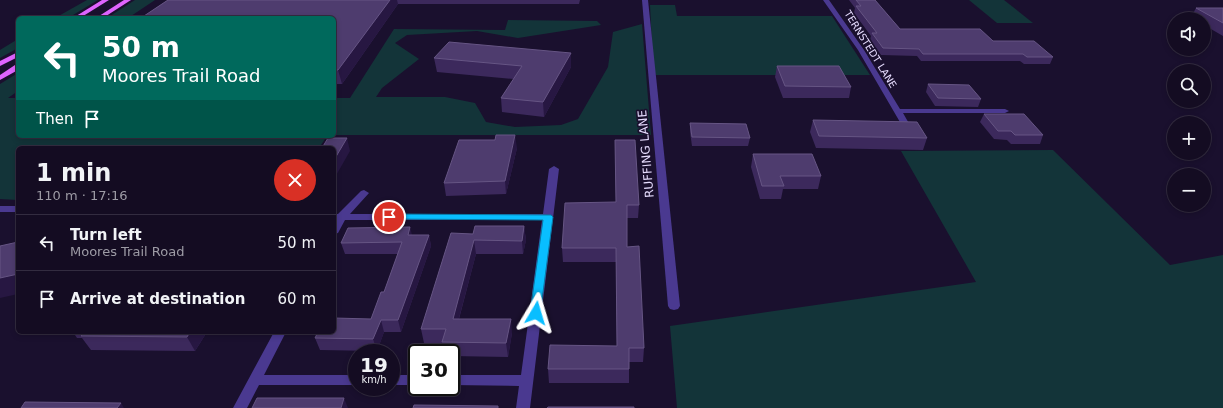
<!DOCTYPE html>
<meta charset="utf-8">
<style>
:root{--surface:#140c22;--page:#1d152a;--text:#f1f3f6;--muted:#9d9ba5;--line:#332c40}
body{margin:0;font-family:"DejaVu Sans",sans-serif;background:var(--page);color:var(--text);height:100vh;display:flex;flex-direction:column;font-size:15px;white-space:nowrap}
*{box-sizing:border-box;margin:0}
p{font-size:13px;color:var(--muted)}
.icon{flex:none;width:22px;height:22px;fill:none;stroke:currentColor;stroke-width:2;stroke-linecap:round;stroke-linejoin:round}
.map{position:relative;flex:1;overflow:hidden}
.panel{position:absolute;left:16px;top:146px;width:320px;height:188px;display:flex;flex-direction:column;background:var(--surface);border-radius:6px;box-shadow:0 2px 6px #0003,0 0 0 1px var(--line)}
.panel>*{flex:none}
.banner{position:absolute;left:16px;top:16px;width:320px;height:122px;border-radius:6px;box-shadow:0 2px 6px #0003,0 0 0 1px var(--line);background:#00695c;color:#fff;overflow:hidden}
.fabs{position:absolute;left:1167px;top:12px;display:grid;gap:8px}
.fabs a{display:grid;place-items:center;width:44px;height:44px;border-radius:50%;background:var(--surface);box-shadow:0 2px 6px #0003,0 0 0 1px var(--line);font-size:20px}
.speed{position:absolute;left:348px;top:344px;display:flex;gap:8px;font-size:20px;font-weight:700;text-align:center}
.speed>*{display:grid;place-content:center;width:52px;height:52px;border-radius:50%;background:var(--surface);box-shadow:0 2px 6px #0003,0 0 0 1px var(--line);line-height:1}
.speed small{font-size:10px;font-weight:400}
.speed .limit{border:2px solid #111;border-radius:6px;background:#fff;color:#111}
.pin{position:absolute;display:grid;place-items:center;width:34px;height:34px;color:#fff;margin:-17px;border:2px solid #fff;border-radius:50%;box-shadow:0 1px 4px #0007}
.me{position:absolute;width:44px;margin:-22px;rotate:7deg;stroke-linejoin:round;filter:drop-shadow(0 0 3px #0008)}
.turn{display:flex;align-items:center;gap:14px;height:84px;padding:0 20px;font-size:18px}
.turn .icon{width:52px;height:52px;stroke-width:2.5}
.turn b{display:block;font-size:28px;line-height:34px}
.then{display:flex;align-items:center;height:38px;padding:0 20px;background:#0003;gap:8px;font-size:15px}
.round{display:grid;place-items:center;flex:none;width:42px;height:42px;border-radius:21px;background:var(--page)}
.summary{display:flex;align-items:center;justify-content:space-between;height:68px;padding:0 20px}
h1{font-size:24px;font-weight:700;line-height:30px}
ul{padding:0;list-style:none}
li{display:flex;align-items:center;gap:12px;height:56px;padding:0 20px;border-top:1px solid var(--line)}
li div{flex:1}
li b{display:block;font-size:15px}
li em{font-style:normal}
.map>svg:first-child{display:block}
.green{fill:#133439}
.lines{fill:none;stroke-linecap:round;stroke-linejoin:round}
.minor{fill:#4a3990;fill-rule:evenodd}
.major{fill:#df64ff;fill-rule:evenodd}
.wall{fill:#3c295c}
.shaded-wall{fill:#271742}
.building{fill:#4e3c6e;stroke:#665584}
.route{fill:#09beff;stroke:#067ca6}
.labels{text-anchor:middle;stroke-width:3.5;stroke-linejoin:round;paint-order:stroke}
.far-street-label{font-size:10px;fill:#e7ddff;stroke:#1a102e}
.street-label{font-size:12px;fill:#e7ddff;stroke:#1a102e}
</style>
<div class="map">
<svg width="1223" height="408" viewBox="0 0 1223 408">
<rect width="100%" height="100%" fill="#1a102e"/>
<g class="green">
<polygon points="87,0 98,0 68,18 55,18"/>
<polygon points="135,0 155,0 128,18 107,18"/>
<polygon points="969,0 1004,0 1033,23 997,23"/>
<polygon points="650,5 675,5 677,16 832,16 870,75 656,75 653,67"/>
<polygon points="508,20 597,21 601,25 518,38 477,31 407,35 395,43 419,59 382,88 376,97 445,97 475,103 486,122 515,127 561,125 578,119 608,67 613,32 642,24 651,135 334,135 334,98 350,98 394,29 505,30"/>
<polygon points="18,39 18,48 0,58 0,50"/>
<polygon points="18,73 18,91 8,98 18,98 18,136 327,136 319,148 18,148 18,200 0,199 0,84"/>
<polygon points="1053,150 1170,265 1223,255 1223,408 677,408 670,326 976,282 901,151"/>
</g>
<g class="lines">
<g class="minor">
<polygon points="642,0 648,0 680,306 678,309 674,310 670,309 668,306"/>
<polygon points="823,0 829,0 864,50 900,109 1005,109 1009,111 1005,113 903,113 911,127 907,130 904,129 858,50"/>
<polygon points="554,166 559,169 530,408 516,408 519,386 451,385 451,375 521,375 542,220 345,220 338,233 334,234 334,214 338,214 361,191 364,190 369,193 350,214 543,214 549,169"/>
<rect x="0" y="206" width="18" height="6"/>
<polygon points="274,332 286,332 264,375 357,375 357,385 259,385 247,408 233,408"/>
<rect x="391" y="375" width="26" height="10"/>
</g>
<g class="major">
<polygon points="102,0 109,0 80,18 73,18"/>
<polygon points="124,0 131,0 103,18 96,18"/>
<polygon points="18,52 18,57 0,66 0,61"/>
<polygon points="15,65 18,65 18,70 0,80 0,75"/>
</g>
</g>
<g class="wall">
<polygon points="168,0 580,0 579,4 398,4 342,84 334,84 334,18 145,18 144,16"/>
<polygon points="849,0 875,0 900,29 993,41 1053,57 1050,64 1024,64 1020,61 921,61 917,56 881,55 870,40 871,36 854,13 855,8"/>
<polygon points="1196,8 1223,8 1223,36 1204,25 1204,19 1193,19 1191,17"/>
<polygon points="434,58 571,67 544,117 502,112 501,98 514,79 437,72"/>
<polygon points="777,66 851,87 849,98 783,98 775,77"/>
<polygon points="928,84 981,99 978,107 935,106 926,92"/>
<polygon points="984,114 1043,135 1040,144 1011,144 1007,140 994,139 980,122"/>
<polygon points="813,120 927,138 923,150 816,148 810,132"/>
<polygon points="690,123 750,138 748,146 692,146 690,132"/>
<polygon points="615,140 639,205 638,218 627,218 627,247 644,348 643,362 629,362 629,383 549,383 548,369 617,346 616,262 563,262 562,248 616,202"/>
<polygon points="517,148 506,194 446,196 444,183"/>
<polygon points="753,154 821,176 818,189 783,189 781,199 760,199 751,167"/>
<polygon points="524,226 526,240 523,254 476,254 459,319 512,333 508,357 451,356 451,353 445,353 443,344 424,343 421,329 473,234"/>
<polygon points="412,235 429,235 431,246 401,332 384,332 377,351 320,350 315,338 371,319 384,292 398,254 345,254 341,243"/>
<polygon points="73,332 207,332 195,351 91,350 82,338 77,338"/>
</g>
<g class="shaded-wall">
<polygon points="390,0 397,0 398,4 342,84 338,70"/>
<polygon points="571,53 571,67 544,117 543,102"/>
<polygon points="515,135 517,148 506,194 505,181"/>
<polygon points="347,138 350,151 334,179 334,160"/>
<polygon points="524,226 526,240 523,254 522,241"/>
<polygon points="410,227 413,239 408,235"/>
<polygon points="429,235 431,246 401,332 398,320"/>
<polygon points="474,240 476,254 455,333 453,319"/>
<polygon points="18,274 18,294 0,298 0,278"/>
<polygon points="511,319 512,333 508,357 506,343"/>
<polygon points="381,320 384,332 377,351 373,339"/>
<polygon points="190,332 207,332 195,351 187,337"/>
<polygon points="344,398 348,408 341,408"/>
<polygon points="121,403 124,408 117,408"/>
</g>
<g class="building">
<polygon points="168,0 390,0 338,70 334,70 334,18 173,18 176,16 144,16"/>
<polygon points="856,0 875,0 900,29 980,29 993,41 1034,41 1053,57 1027,57 1023,54 923,54 919,49 883,48 872,33 877,33 856,6 861,6"/>
<polygon points="1196,8 1223,8 1223,23"/>
<polygon points="449,42 571,53 543,102 501,98 522,66 434,58"/>
<polygon points="777,66 839,66 851,87 785,86"/>
<polygon points="928,84 969,85 981,99 938,98"/>
<polygon points="984,114 1024,114 1043,135 1015,135 1011,131 998,131"/>
<polygon points="813,120 917,122 927,138 819,136"/>
<polygon points="690,123 746,124 750,138 692,137"/>
<polygon points="496,135 515,135 505,181 444,183 459,140 495,140"/>
<polygon points="328,138 347,138 334,160 334,148 322,148"/>
<polygon points="615,140 635,140 639,205 627,205 627,247 639,246 644,348 629,348 629,369 548,369 550,345 617,346 616,248 562,248 565,203 616,202"/>
<polygon points="753,154 812,154 821,176 780,176 784,186 762,186"/>
<polygon points="475,226 524,226 522,241 474,240 453,319 511,319 506,343 442,342 446,329 421,329 451,233 473,234"/>
<polygon points="410,227 408,235 429,235 398,320 381,320 373,339 315,338 318,332 334,332 334,318 371,319 381,292 384,292 402,242 341,243 348,228"/>
<polygon points="18,242 18,274 0,278 0,246"/>
<polygon points="85,332 190,332 187,337 81,336"/>
<polygon points="257,398 344,398 341,408 252,408"/>
<polygon points="25,402 121,403 117,408 21,408"/>
<polygon points="414,405 498,406 498,408 413,408"/>
<polygon points="548,407 634,407 634,408 547,408"/>
</g>
<polygon class="route" points="389,214 551,215 553,217 540,315 536,317 530,313 543,220 386,219 386,215"/>
<g class="labels">
<g class="far-street-label">
<text transform="translate(871 49) rotate(58)" y="4">TERNSTEDT LANE</text>
</g>
<g class="street-label">
<text transform="translate(646 154) rotate(-95)" y="4">RUFFING LANE</text>
</g>
</g>
</svg>
<div class="fabs">
<a><svg class="icon" aria-label="sound" viewBox="0 0 24 24"><path d="M4 9h4l5-4v14l-5-4H4zM17 9q2 3 0 6"/></svg></a>
<a><svg class="icon" aria-label="search" viewBox="0 0 24 24"><circle cx="10" cy="10" r="6"/><path d="M15 15l6 6"/></svg></a>
<a>+</a>
<a>−</a>
</div>
<div class="speed"><div>19<small>km/h</small></div><div class="limit">30</div></div>
<div class="pin" style="left:389px;top:217px;background:#d93025"><svg class="icon" aria-label="arrive" viewBox="0 0 24 24"><path d="M6 21V4h12l-3 4 3 4H6"/></svg></div>
<svg class="me" style="left:536px;top:313px" viewBox="-20 -20 40 40"><path d="M0-17L14 15 0 8-14 15z" fill="#09beff" stroke="#fff" stroke-width="4"/></svg>
<div class="banner">
<div class="turn"><svg class="icon" aria-label="left" viewBox="0 0 24 24"><path d="M17 20v-9H6M10 6l-5 5 5 5"/></svg><div><b>50 m</b>Moores Trail Road</div></div>
<div class="then">Then<svg class="icon" aria-label="arrive" viewBox="0 0 24 24"><path d="M6 21V4h12l-3 4 3 4H6"/></svg></div>
</div>
<section class="panel">
<div class="summary"><div><h1>1 min</h1><p>110 m · 17:16</p></div><a class="round" style="background:#d93025;color:#fff"><svg class="icon" aria-label="close" viewBox="0 0 24 24"><path d="M6 6l12 12M18 6L6 18"/></svg></a></div>
<ul>
<li><svg class="icon" aria-label="left" viewBox="0 0 24 24"><path d="M17 20v-9H6M10 6l-5 5 5 5"/></svg><div><b>Turn left</b><p>Moores Trail Road</p></div><em>50 m</em></li>
<li><svg class="icon" aria-label="arrive" viewBox="0 0 24 24"><path d="M6 21V4h12l-3 4 3 4H6"/></svg><div><b>Arrive at destination</b></div><em>60 m</em></li>
</ul>
</section>
</div>
